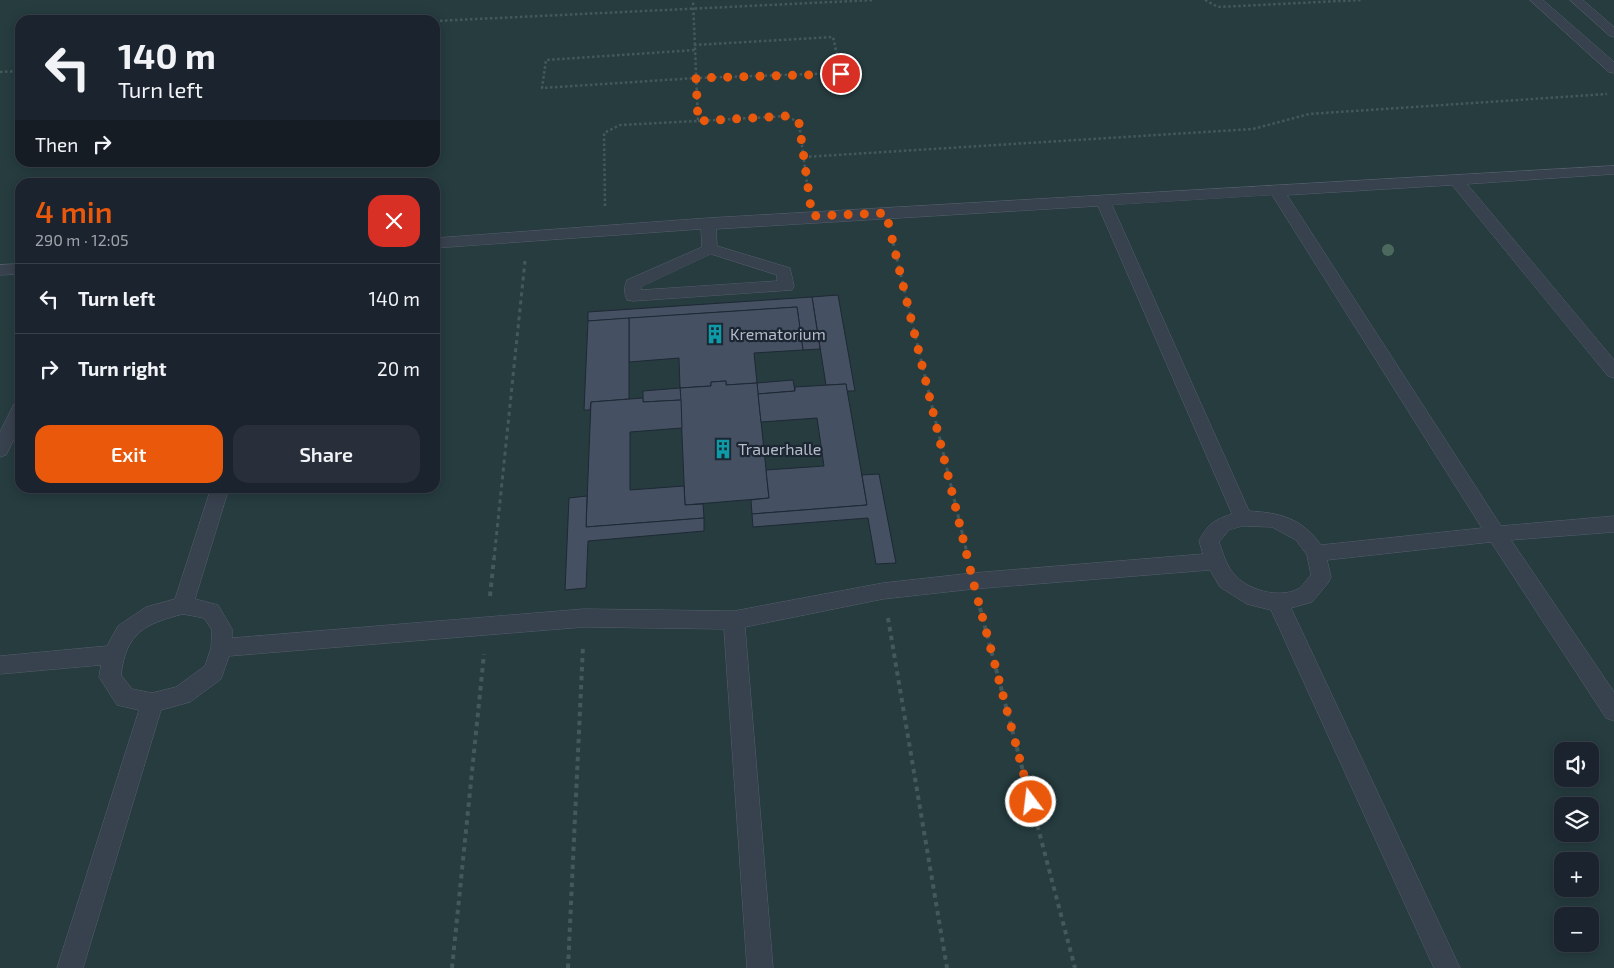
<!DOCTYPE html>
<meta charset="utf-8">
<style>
:root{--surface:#1b232e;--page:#282f3a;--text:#f1f3f6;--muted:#a0a4aa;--line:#39404a;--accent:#ea580c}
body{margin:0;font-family:"Exo 2",sans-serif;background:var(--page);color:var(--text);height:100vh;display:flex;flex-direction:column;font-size:19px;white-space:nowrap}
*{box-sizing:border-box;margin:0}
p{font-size:16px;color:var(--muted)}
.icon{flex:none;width:28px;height:28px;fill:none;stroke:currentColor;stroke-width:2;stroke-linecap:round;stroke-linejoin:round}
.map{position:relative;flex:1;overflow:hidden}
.side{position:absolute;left:15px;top:178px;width:425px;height:315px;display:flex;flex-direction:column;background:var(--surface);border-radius:15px;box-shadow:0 2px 12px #0003,0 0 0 1px var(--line)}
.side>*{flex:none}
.banner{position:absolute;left:15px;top:15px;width:425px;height:152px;border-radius:15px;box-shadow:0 2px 12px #0003,0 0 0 1px var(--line);background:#1b232e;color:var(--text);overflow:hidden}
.buttons{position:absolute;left:1554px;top:742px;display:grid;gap:10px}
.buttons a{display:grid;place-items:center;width:45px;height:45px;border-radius:10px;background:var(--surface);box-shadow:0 2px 12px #0003,0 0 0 1px var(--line);font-size:25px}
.pin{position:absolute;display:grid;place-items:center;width:42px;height:42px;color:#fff;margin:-21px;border:2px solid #fff;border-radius:50%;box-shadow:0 1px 5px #0007}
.me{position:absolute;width:55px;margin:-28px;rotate:345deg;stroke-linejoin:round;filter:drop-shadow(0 0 4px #0008)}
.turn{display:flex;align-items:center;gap:18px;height:105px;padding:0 20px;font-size:22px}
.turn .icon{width:65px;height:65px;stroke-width:2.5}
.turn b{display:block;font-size:35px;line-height:42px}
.then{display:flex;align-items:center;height:48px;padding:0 20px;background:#0003;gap:10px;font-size:19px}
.round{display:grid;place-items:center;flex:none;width:52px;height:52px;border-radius:15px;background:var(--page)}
.summary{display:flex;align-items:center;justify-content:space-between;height:85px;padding:0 20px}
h1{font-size:30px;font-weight:600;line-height:38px;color:var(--accent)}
.cta{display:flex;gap:10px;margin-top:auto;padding:10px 20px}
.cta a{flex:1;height:58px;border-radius:15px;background:var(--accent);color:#fff;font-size:20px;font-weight:600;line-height:58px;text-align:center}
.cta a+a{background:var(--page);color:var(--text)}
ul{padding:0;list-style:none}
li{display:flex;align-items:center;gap:15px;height:70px;padding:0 20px;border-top:1px solid var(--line)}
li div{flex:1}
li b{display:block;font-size:19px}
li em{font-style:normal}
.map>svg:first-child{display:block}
.green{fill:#263c3f;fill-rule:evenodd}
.building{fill:#455162;stroke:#1f2835}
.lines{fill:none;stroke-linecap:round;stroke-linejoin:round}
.service-casing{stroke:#565f6c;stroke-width:1}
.path-far2{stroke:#44595c;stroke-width:2.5;stroke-dasharray:2.5 2.5;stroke-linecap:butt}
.path-far1{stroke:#44595c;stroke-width:3;stroke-dasharray:4 4;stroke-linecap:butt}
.path{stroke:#44595c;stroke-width:4;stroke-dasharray:4.5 4.5;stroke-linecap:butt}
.service{fill:#38414e;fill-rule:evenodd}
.tree{fill:#4b6a5d}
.route{stroke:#ea580c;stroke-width:9;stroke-dasharray:0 16.2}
.labels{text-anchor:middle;stroke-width:4.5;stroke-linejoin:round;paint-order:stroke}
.poi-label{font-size:16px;fill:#b4bcc9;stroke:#1d2633;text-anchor:start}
</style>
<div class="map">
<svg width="1614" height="968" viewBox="0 0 1614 968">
<rect width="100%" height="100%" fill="#242f3e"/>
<path class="green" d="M0,0H1614V968H0ZM20,20H435V162H20ZM20,182H435V488H20ZM1562,751H1590V779H1562ZM1562,806H1590V834H1562ZM1562,861H1590V889H1562ZM1562,916H1590V944H1562Z"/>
<g class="building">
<polygon points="838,295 855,391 847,391 846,384 826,385 812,297"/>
<polygon points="812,297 820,349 803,350 797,307 588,321 588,312"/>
<polygon points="797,307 803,350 754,353 757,383 726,385 726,381 711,382 711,386 680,388 679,358 629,362 629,318"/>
<polygon points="629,318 629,399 591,402 590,410 584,410 588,321"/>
<polygon points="793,380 795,391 758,394 757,383"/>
<polygon points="726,381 726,385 757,383 769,498 685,505 680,388 711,386 711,382"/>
<polygon points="846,384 867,505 752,514 751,500 769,498 766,470 824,466 817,418 761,422 758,394 795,391 795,387"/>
<polygon points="680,388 681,400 643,402 643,391"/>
<polygon points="643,398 643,402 681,400 682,428 630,432 630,490 684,486 685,505 703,504 704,518 586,527 591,402"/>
<polygon points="879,474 896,563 876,564 868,518 753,527 752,514 867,505 862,475"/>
<polygon points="587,496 586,527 704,518 704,531 588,541 586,588 565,590 569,498"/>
</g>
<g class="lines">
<defs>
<g id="service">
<polygon points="1530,0 1543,0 1614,62 1614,73 1609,72"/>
<polygon points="1570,0 1583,0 1614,27 1614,37 1610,36"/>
<path d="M1614,166V174L1467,184L1614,360V378L1608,376L1452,185L1287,195L1501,526L1614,516V532L1511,540L1614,692V721L1606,718L1491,542L1327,560L1331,577L1328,583L1312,602L1291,608L1460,968H1434L1271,610L1247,604L1220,587L1210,570L973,589L883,599L745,627L773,968H747L724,629L584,627L229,656L221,679L190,702L161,710L83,968H57L139,710L117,705L99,677L101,665L0,674V656L107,646L118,626L146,607L175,599L211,488H229L195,599L218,605L232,629V638L584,609L734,611L883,583L973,573L1203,554L1199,541C1208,524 1214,520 1232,514L1098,206L716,229L717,246L790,268L794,286L792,290L633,301L627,300C624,294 624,286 627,280L702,247L701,229L435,248V238L708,218ZM1272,195L1482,528L1321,545C1301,518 1281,513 1249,511L1112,205ZM711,254L777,275V281L641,290V287ZM1243,526L1272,527L1296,540L1307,555L1311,575C1307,579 1302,587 1298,589C1279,599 1247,590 1234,574C1226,565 1223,553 1219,542L1229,530ZM183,614L204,618L212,630L211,648L205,666L176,687L152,693L132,689L121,675C126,633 144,624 183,614Z"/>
<polygon points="20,264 20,274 0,275 0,265"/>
<polygon points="20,403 20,427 6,455 0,457 0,432 14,404"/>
</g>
</defs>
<use href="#service" class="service-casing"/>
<g class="path-far2">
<polyline points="1205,0 1218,7 1361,0"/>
<polyline points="435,21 874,0"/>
<polyline points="694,45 833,37 841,73 696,78 542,88 546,60 695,50"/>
<polyline points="0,72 20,71"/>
<polyline points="698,121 787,116 799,123 808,191"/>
<polyline points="804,157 1253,129 1309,114 1607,94"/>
<polyline points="605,206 604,133 620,125 698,121 693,0"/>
<polyline points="892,238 893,244"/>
</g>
<g class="path-far1">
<polyline points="893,242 967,553"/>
<polyline points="494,559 525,261"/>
</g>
<g class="path">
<polyline points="490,596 494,558"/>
<polyline points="980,608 1075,968"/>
<polyline points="888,618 947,968"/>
<polyline points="452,968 484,654"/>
<polyline points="568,968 583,646"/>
</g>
<use href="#service" class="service"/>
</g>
<circle class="tree" cx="1388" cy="250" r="6"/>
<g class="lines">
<polyline class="route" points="841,74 696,78 698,121 787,116 799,123 812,216 886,213 973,581 1031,802"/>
</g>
<defs>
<symbol id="building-bare" viewBox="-9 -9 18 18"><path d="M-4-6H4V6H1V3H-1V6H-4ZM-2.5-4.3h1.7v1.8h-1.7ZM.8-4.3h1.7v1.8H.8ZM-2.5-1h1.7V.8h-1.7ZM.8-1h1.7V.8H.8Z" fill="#0f9aa8" stroke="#1d2633" stroke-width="2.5" paint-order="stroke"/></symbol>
</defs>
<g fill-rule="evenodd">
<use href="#building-bare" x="701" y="320" width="28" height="28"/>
<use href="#building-bare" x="709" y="435" width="28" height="28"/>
</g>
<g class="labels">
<g class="poi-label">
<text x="730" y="340">Krematorium</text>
<text x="738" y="455">Trauerhalle</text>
</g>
</g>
</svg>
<div class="buttons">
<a><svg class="icon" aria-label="sound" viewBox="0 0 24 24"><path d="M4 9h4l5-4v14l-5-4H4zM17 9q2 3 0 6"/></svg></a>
<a><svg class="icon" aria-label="layers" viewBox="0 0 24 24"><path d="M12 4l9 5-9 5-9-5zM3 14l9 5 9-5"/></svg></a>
<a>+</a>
<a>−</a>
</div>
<div class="pin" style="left:841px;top:74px;background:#d93025"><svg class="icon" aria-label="arrive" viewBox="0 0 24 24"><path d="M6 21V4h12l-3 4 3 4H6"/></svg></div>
<svg class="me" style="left:1031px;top:802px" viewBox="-20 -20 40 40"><circle r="17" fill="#ea580c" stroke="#fff" stroke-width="3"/><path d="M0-11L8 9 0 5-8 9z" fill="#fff"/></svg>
<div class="banner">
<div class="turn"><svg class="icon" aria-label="left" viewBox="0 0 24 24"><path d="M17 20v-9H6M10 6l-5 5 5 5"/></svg><div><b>140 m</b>Turn left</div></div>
<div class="then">Then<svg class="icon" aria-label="right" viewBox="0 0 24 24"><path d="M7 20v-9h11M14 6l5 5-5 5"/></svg></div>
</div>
<section class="side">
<div class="summary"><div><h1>4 min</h1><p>290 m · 12:05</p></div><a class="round" style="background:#d93025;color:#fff"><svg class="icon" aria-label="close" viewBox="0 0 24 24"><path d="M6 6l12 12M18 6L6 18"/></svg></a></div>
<ul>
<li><svg class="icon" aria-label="left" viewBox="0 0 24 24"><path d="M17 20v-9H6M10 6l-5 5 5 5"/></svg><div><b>Turn left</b></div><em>140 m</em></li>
<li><svg class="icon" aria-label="right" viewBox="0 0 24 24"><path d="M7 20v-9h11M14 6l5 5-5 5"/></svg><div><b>Turn right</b></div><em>20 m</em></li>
</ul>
<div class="cta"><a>Exit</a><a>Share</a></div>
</section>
</div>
